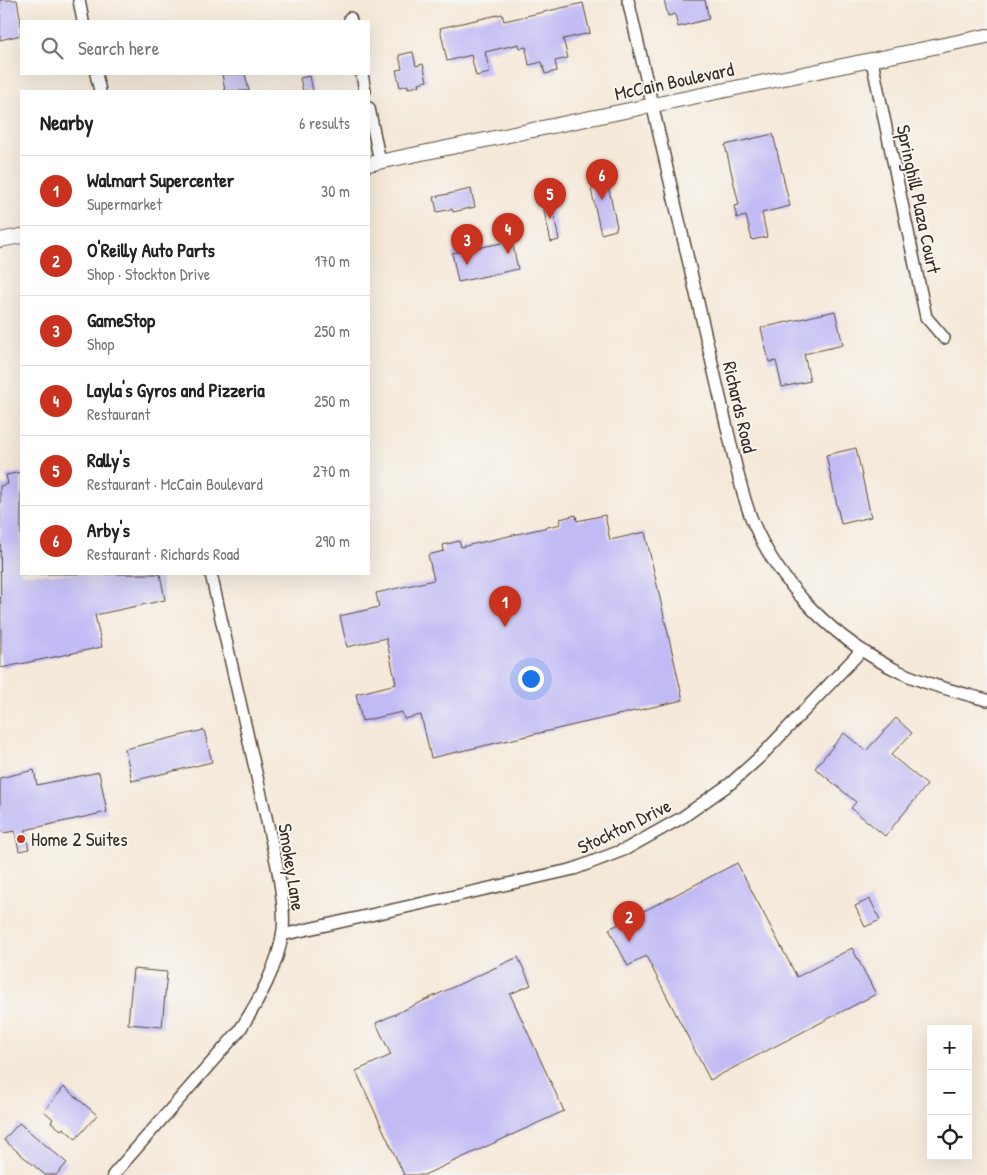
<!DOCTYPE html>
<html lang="en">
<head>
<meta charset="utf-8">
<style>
  :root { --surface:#fff; --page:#f6f6f6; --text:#222; --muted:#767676; --line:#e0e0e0; --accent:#c8321e }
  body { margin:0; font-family:"Patrick Hand",sans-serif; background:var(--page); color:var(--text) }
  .controls { position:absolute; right:15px; bottom:15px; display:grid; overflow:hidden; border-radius:0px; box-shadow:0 5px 20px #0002 }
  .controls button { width:45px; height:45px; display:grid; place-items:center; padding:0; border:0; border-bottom:1px solid var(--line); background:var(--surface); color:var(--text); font:25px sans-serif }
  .you { position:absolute; left:530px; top:678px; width:18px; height:18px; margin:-12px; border:4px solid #fff; border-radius:50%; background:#1a73e8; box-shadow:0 0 0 8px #1a73e833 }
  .badge { display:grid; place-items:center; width:32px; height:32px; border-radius:50%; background:var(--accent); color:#fff; font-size:16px; font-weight:700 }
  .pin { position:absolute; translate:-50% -41px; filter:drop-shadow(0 1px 2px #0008) }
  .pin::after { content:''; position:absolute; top:26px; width:18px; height:15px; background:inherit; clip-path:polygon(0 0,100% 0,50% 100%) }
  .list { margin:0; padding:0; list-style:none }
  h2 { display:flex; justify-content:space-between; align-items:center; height:65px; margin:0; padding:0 20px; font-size:21px }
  h2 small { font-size:16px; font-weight:400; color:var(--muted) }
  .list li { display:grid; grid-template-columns:32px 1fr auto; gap:15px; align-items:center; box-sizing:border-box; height:70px; padding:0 20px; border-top:1px solid var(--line) }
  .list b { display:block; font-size:19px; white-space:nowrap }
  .list p { margin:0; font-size:16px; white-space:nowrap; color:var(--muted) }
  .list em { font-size:16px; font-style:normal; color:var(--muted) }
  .icon { flex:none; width:28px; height:28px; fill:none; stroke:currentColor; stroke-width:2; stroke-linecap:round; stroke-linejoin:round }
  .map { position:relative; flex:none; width:987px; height:1175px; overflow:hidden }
  .search { position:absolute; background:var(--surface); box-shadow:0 5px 20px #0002; left:20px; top:20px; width:350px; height:55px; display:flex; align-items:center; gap:12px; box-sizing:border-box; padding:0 18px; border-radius:0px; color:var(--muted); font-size:19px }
  .panel { position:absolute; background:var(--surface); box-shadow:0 5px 20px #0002; left:20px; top:90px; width:350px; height:485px; border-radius:0px }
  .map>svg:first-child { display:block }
</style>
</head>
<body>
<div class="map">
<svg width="987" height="1175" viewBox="0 0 987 1175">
  <rect width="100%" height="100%" fill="#f6f6f2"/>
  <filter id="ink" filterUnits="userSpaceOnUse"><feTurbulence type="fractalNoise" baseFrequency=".02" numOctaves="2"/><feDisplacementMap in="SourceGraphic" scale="10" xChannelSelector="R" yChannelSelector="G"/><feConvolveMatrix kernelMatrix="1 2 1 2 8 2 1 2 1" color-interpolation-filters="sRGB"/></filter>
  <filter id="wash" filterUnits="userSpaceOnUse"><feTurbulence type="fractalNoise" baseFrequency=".0096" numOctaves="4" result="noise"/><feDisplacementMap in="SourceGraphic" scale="20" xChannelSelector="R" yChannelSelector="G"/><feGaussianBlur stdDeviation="1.12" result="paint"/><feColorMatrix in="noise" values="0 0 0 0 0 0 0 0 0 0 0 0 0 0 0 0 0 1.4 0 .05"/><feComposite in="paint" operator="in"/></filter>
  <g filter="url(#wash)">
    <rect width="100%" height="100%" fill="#f5e9d9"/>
    <g id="blocks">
      <path fill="#c1baf5" d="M0,0H17L21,22V35L0,40Z
        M664,0H705L709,19L678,27L675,14L668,16Z
        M583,3L590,33L563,39L568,58L555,61L557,71L545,74L542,62L529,65L526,47L520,48L519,44L485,52L490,73L476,76L471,55L447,61L440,28L502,14L504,21Z
        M413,52L416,66L423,64L427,81L419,83L420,86L408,88V85L400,87L396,70L402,69L399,55Z
        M222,74H245L249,91H225Z
        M310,76L313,91H303L300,78Z
        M773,134L790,206L762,213L767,237L752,240L746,216L737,218L734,206L739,205L725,145Z
        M608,185L617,227H616V230L601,234L591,189Z
        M471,189L475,207L453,212L452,209L437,212L434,197Z
        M552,204L559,240L551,242L543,206Z
        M512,241L518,269L458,282L452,253Z
        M835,311L843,345L804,354L810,381L782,387L776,361L769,362L761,328Z
        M856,448L871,517L841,524L826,455Z
        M21,472V574H160L165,600L95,615L102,647L1,668L0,486L8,484L6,475Z
        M576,515L577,521L605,515L610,540L645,532L683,700L431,758L421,715L404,719L402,712L362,721L356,694L396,684L386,638L347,647L340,616L379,607L376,593L434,580L428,555L444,551L443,545L459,541L461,547L561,524L560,519Z
        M896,718L912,733L891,755L927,785L885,836L851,808L856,802L815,768L844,733L866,751Z
        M204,730L212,762L132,781L125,749Z
        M34,770L37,785L99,772L107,812L25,830L29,849L19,851L15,831L3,833L0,828V778Z
        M737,863L797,977L852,948L876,994L710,1080L646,956L628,966L609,929Z
        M870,899L880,920L865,927L855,906Z
        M518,957L531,985L510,994L564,1111L424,1175H404L356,1071L391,1055L376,1023Z
        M133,969L167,972L162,1027L128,1024Z
        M64,1087L97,1115L76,1139L63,1128L61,1130L51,1122L53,1119L44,1111Z
        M19,1123L67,1163L56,1175H45L4,1140Z"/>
    </g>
  </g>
  <g filter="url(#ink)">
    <use href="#blocks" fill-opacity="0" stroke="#57473a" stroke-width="1"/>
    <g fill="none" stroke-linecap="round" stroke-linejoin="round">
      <g stroke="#57473a" stroke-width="14">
        <path id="minor" d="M79,0L83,21
          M628,0L734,458C739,479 744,500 752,520C780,587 836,641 900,672C928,685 958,692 987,700
          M350,18L351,21
          M872,61L926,317L944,338
          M96,74L100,91
          M362,74L365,91
          M369,108L380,162
          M282,935L574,869L626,849L683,817L731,783L761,756L862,650
          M113,1175L239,1031C258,1003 279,964 283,930C285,910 280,881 276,861L211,574"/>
      </g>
      <g stroke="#57473a" stroke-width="16">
        <path id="major" d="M369,164L987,36
          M0,240L21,236"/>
      </g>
      <use href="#minor" stroke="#fff" stroke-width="11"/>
      <use href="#major" stroke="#fff" stroke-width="14"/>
    </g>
  </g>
  <circle fill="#c8321e" stroke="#f6f6f2" stroke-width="2" cx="21" cy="839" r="5"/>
  <g text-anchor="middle" stroke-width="4" stroke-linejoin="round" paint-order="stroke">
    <g font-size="19" fill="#3b2a1e" stroke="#f6f6f2">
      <text transform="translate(674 81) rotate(-12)" y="7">McCain Boulevard</text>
      <text transform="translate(919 199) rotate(78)" y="7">Springhill Plaza Court</text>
      <text transform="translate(740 407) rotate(77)" y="7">Richards Road</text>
      <text transform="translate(624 826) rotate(-26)" y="7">Stockton Drive</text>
      <text transform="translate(292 867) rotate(81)" y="7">Smokey Lane</text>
    </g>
    <g font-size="19" fill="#3b2a1e" stroke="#f6f6f2" text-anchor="start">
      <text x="31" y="846">Home 2 Suites</text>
    </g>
  </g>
</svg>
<div class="controls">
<button>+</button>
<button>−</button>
<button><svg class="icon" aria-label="locate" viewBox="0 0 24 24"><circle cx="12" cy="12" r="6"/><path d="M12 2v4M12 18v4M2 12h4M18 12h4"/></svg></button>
</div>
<div class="you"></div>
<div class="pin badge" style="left:505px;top:627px">1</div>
<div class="pin badge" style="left:629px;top:942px">2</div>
<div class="pin badge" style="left:467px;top:265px">3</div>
<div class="pin badge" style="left:508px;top:254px">4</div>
<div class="pin badge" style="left:550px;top:219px">5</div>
<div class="pin badge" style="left:602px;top:200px">6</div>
<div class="search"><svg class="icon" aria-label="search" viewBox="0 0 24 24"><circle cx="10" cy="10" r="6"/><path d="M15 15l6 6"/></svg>Search here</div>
<section class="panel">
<h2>Nearby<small>6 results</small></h2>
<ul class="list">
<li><span class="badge">1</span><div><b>Walmart Supercenter</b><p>Supermarket</p></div><em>30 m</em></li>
<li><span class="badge">2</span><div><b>O'Reilly Auto Parts</b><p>Shop · Stockton Drive</p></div><em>170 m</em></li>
<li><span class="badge">3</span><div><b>GameStop</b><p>Shop</p></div><em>250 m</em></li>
<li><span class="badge">4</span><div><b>Layla's Gyros and Pizzeria</b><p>Restaurant</p></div><em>250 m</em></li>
<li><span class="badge">5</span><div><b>Rally's</b><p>Restaurant · McCain Boulevard</p></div><em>270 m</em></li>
<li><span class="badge">6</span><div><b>Arby's</b><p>Restaurant · Richards Road</p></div><em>290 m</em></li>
</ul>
</section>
</div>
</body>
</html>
